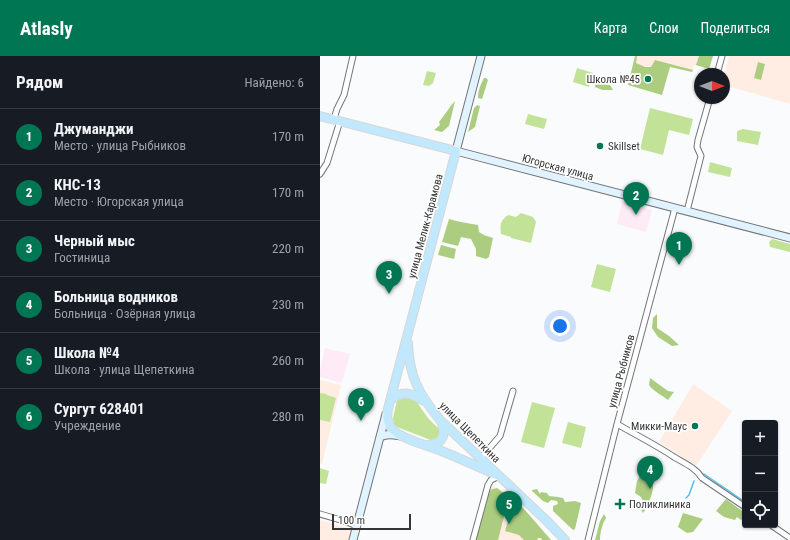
<!DOCTYPE html>
<html lang="ru">
<head>
<meta charset="utf-8">
<style>
  :root { --surface:#171b24; --page:#20242c; --text:#f1f3f6; --muted:#9ea1a6; --line:#363941; --accent:#007652 }
  body { margin:0; font-family:"Roboto Condensed",sans-serif; background:var(--page); color:var(--text) }
  .controls { position:absolute; right:12px; bottom:12px; display:grid; overflow:hidden; border-radius:4px; box-shadow:0 1px 3px #0004 }
  .controls button { width:36px; height:36px; display:grid; place-items:center; padding:0; border:0; border-bottom:1px solid var(--line); background:var(--surface); color:var(--text); font:20px sans-serif }
  .compass { position:absolute; left:374px; top:12px; width:36px; height:36px; border-radius:50%; background:var(--surface); box-shadow:0 1px 3px #0004; rotate:90deg }
  .scale { position:absolute; left:12px; bottom:10px; width:79px; box-sizing:border-box; padding-left:4px; border:2px solid #353536; border-top:0; font-size:11px; line-height:14px; white-space:nowrap; color:#353536; -webkit-text-stroke:3px #fff; paint-order:stroke }
  .you { position:absolute; left:240px; top:270px; width:14px; height:14px; margin:-10px; border:3px solid #fff; border-radius:50%; background:#1a73e8; box-shadow:0 0 0 6px #1a73e833 }
  .badge { display:grid; place-items:center; width:26px; height:26px; border-radius:50%; background:var(--accent); color:#fff; font-size:13px; font-weight:700 }
  .pin { position:absolute; translate:-50% -33px; filter:drop-shadow(0 1px 2px #0008) }
  .pin::after { content:''; position:absolute; top:21px; width:14px; height:12px; background:inherit; clip-path:polygon(0 0,100% 0,50% 100%) }
  .list { margin:0; padding:0; list-style:none }
  h2 { display:flex; justify-content:space-between; align-items:center; height:52px; margin:0; padding:0 16px; font-size:17px }
  h2 small { font-size:13px; font-weight:400; color:var(--muted) }
  .list li { display:grid; grid-template-columns:26px 1fr auto; gap:12px; align-items:center; box-sizing:border-box; height:56px; padding:0 16px; border-top:1px solid var(--line) }
  .list b { display:block; font-size:15px; white-space:nowrap }
  .list p { margin:0; font-size:13px; white-space:nowrap; color:var(--muted) }
  .list em { font-size:13px; font-style:normal; color:var(--muted) }
  .icon { flex:none; width:22px; height:22px; fill:none; stroke:currentColor; stroke-width:2; stroke-linecap:round; stroke-linejoin:round }
  .map { position:relative; flex:none; width:470px; height:484px; overflow:hidden }
  header { display:flex; align-items:center; gap:24px; box-sizing:border-box; height:56px; padding:0 20px; background:var(--accent); color:#fff }
  header strong { font-size:19px }
  nav { display:flex; gap:22px; margin-inline-start:auto; font-size:14px }
  main { display:flex }
  aside { flex:1; background:var(--surface) }
  .map>svg:first-child { display:block }
</style>
</head>
<body>
<header>
<strong>Atlasly</strong>
<nav><a>Карта</a><a>Слои</a><a>Поделиться</a></nav>
</header>
<main>
<aside>
<h2>Рядом<small>Найдено: 6</small></h2>
<ul class="list">
<li><span class="badge">1</span><div><b>Джуманджи</b><p>Место · улица Рыбников</p></div><em>170 m</em></li>
<li><span class="badge">2</span><div><b>КНС-13</b><p>Место · Югорская улица</p></div><em>170 m</em></li>
<li><span class="badge">3</span><div><b>Черный мыс</b><p>Гостиница</p></div><em>220 m</em></li>
<li><span class="badge">4</span><div><b>Больница водников</b><p>Больница · Озёрная улица</p></div><em>230 m</em></li>
<li><span class="badge">5</span><div><b>Школа №4</b><p>Школа · улица Щепеткина</p></div><em>260 m</em></li>
<li><span class="badge">6</span><div><b>Сургут 628401</b><p>Учреждение</p></div><em>280 m</em></li>
</ul>
</aside>
<div class="map">
<svg width="470" height="484" viewBox="0 0 470 484">
  <rect width="100%" height="100%" fill="#fafbfd"/>
  <path fill="#feebf5" d="M302,146L332,154L326,176L297,168Z
    M5,292L30,298L22,327L0,321V315Z"/>
  <path fill="#ffede3" d="M315,0H393L389,13L374,9L372,16L350,10L342,39L308,29Z
    M409,0H470V48L404,29V20Z
    M0,324L21,329L2,408L0,407Z
    M373,328L412,355L376,410L339,386Z
    M172,429L194,444L204,453L231,484H155L169,434Z
    M0,464L34,474L32,484H0Z"/>
  <path fill="#c2e297" d="M257,12L273,17L269,31L253,26Z
    M107,15L116,17L113,27L109,30L103,29Z
    M330,52L373,63L369,79L349,74L343,99L320,93Z
    M208,58L227,63L224,73L205,68Z
    M423,73L441,76L438,89L417,85V75Z
    M390,106L412,112L410,121L388,116Z
    M201,157L213,161L216,166L211,187L191,182V181L181,178C180,170 180,164 188,159L196,161Z
    M452,183L470,188V196L450,191L449,186Z
    M277,208L296,213L290,236L271,231Z
    M0,337H1L6,338L7,339L16,342L10,366L0,364Z
    M82,340L94,342L108,362L119,373L120,378L119,382L113,385L77,371L74,368L73,362L77,344Z
    M212,346L235,352L224,392L201,386Z
    M248,366L266,371L261,392L242,387Z
    M0,412L9,415L6,428L0,427Z"/>
  <path fill="#accd7f" d="M315,0H317L316,7L325,11H331L335,4L373,14L372,16L350,11L342,39L308,29Z
    M379,0H393L389,13L376,9Z
    M438,6L445,8L441,24L434,22Z
    M164,22H166L168,24L162,43L158,42C158,34 161,28 164,22Z
    M275,26L290,29L293,34H282L275,31Z
    M135,45L129,70L122,76L114,74L120,69L119,66C125,59 129,51 135,45Z
    M157,49L160,50L155,71L148,76L154,52Z
    M129,163C139,166 148,167 158,169L159,176L164,179L173,182L169,201L166,203L156,200V193L151,183L141,181L138,190L122,186Z
    M121,189L136,193L134,203L118,199Z
    M337,258V272L349,280L359,289L352,290L338,281L332,272L333,262Z
    M330,322L348,335L354,336L348,344C342,339 334,336 329,329Z
    M340,411V417L332,422C336,431 329,449 323,457L320,452L324,447L321,441L315,437L317,425L323,414L329,416L333,412Z
    M177,432L189,441L178,484H156L169,434Z
    M217,433L220,438L221,436L227,437L229,440L238,441L243,442L245,446L255,445L261,447L255,473L253,474L233,455V450L238,448L237,445L231,444L228,447L223,445L212,435V434Z
    M406,443L425,457V461L421,464L417,461L415,464L404,461L396,455Z
    M194,444L204,453L231,484H222L221,482H218L217,484H204L199,479L185,475Z
    M363,457L383,463L373,476L367,477L358,471Z
    M284,458L286,462C282,468 280,477 280,484H275L280,465Z"/>
  <g fill="none" stroke-linecap="round" stroke-linejoin="round">
    <path stroke="#53bfe1" stroke-width="1.5" d="M384,418L425,446
      M366,442L369,439L374,425"/>
    <g stroke="#747577" stroke-width="7">
      <path id="street" d="M397,18L402,0
        M14,63L17,53L24,39L33,0
        M0,118L7,107L20,65
        M367,155L381,100L377,91L378,84L390,42
        M297,368C316,379 336,389 354,401C364,407 376,412 382,422L425,451
        M160,403L180,380L193,335
        M0,458L24,465L37,470
        M451,469L470,482
        M153,484L168,429L171,424L179,420
        M268,484L297,368L355,152"/>
    </g>
    <g stroke="#747577" stroke-width="9">
      <path id="secondary" d="M161,0L136,95L470,182
        M60,381C67,377 74,379 81,380
        M33,484L66,358"/>
    </g>
    <g stroke="#d7d7d7" stroke-width="10">
      <path id="primary" d="M0,60L136,95L70,345C67,355 65,366 73,374C82,383 106,389 119,394C139,402 159,411 179,420
        M88,287C89,321 99,338 120,364L228,466L245,484
        M70,345C82,333 91,337 104,345
        M108,389C123,388 127,379 121,365"/>
    </g>
    <use href="#street" stroke="#fff" stroke-width="5"/>
    <use href="#secondary" stroke="#e0f3fe" stroke-width="7"/>
    <use href="#primary" stroke="#c2e8fd" stroke-width="8"/>
  </g>
  <g fill="#007652" stroke="#fff" stroke-width="1.5">
    <circle cx="328" cy="23" r="4"/>
    <circle cx="280" cy="90" r="4"/>
    <circle cx="375" cy="370" r="4"/>
    <path d="M298 442h4v4h4v4h-4v4h-4v-4h-4v-4h4z"/>
  </g>
  <g text-anchor="middle" stroke-width="3.5" stroke-linejoin="round" paint-order="stroke">
    <g font-size="11" fill="#353536" stroke="#fff" text-anchor="end">
      <text x="320" y="27">Школа №45</text>
      <text x="288" y="94" text-anchor="start">Skillset</text>
      <text x="367" y="374">Микки-Маус</text>
      <text x="309" y="452" text-anchor="start">Поликлиника</text>
    </g>
    <g font-size="11" fill="#353536" stroke="#fff">
      <text transform="translate(238 111) rotate(15)" y="4">Югорская улица</text>
      <text transform="translate(105 170) rotate(-75)" y="4">улица Мелик-Карамова</text>
      <text transform="translate(301 315) rotate(-75)" y="4">улица Рыбников</text>
      <text transform="translate(150 376) rotate(45)" y="4">улица Щепеткина</text>
    </g>
  </g>
</svg>
<div class="controls">
<button>+</button>
<button>−</button>
<button><svg class="icon" aria-label="locate" viewBox="0 0 24 24"><circle cx="12" cy="12" r="6"/><path d="M12 2v4M12 18v4M2 12h4M18 12h4"/></svg></button>
</div>
<svg class="compass" viewBox="-18 -18 36 36"><path d="M0-13l5 13h-10z" fill="#e53935"/><path d="M0 13l5-13h-10z" fill="#9ea1a6"/></svg>
<div class="scale">100 m</div>
<div class="you"></div>
<div class="pin badge" style="left:359px;top:209px">1</div>
<div class="pin badge" style="left:316px;top:159px">2</div>
<div class="pin badge" style="left:69px;top:238px">3</div>
<div class="pin badge" style="left:330px;top:433px">4</div>
<div class="pin badge" style="left:189px;top:468px">5</div>
<div class="pin badge" style="left:41px;top:365px">6</div>
</div>
</main>
</body>
</html>
